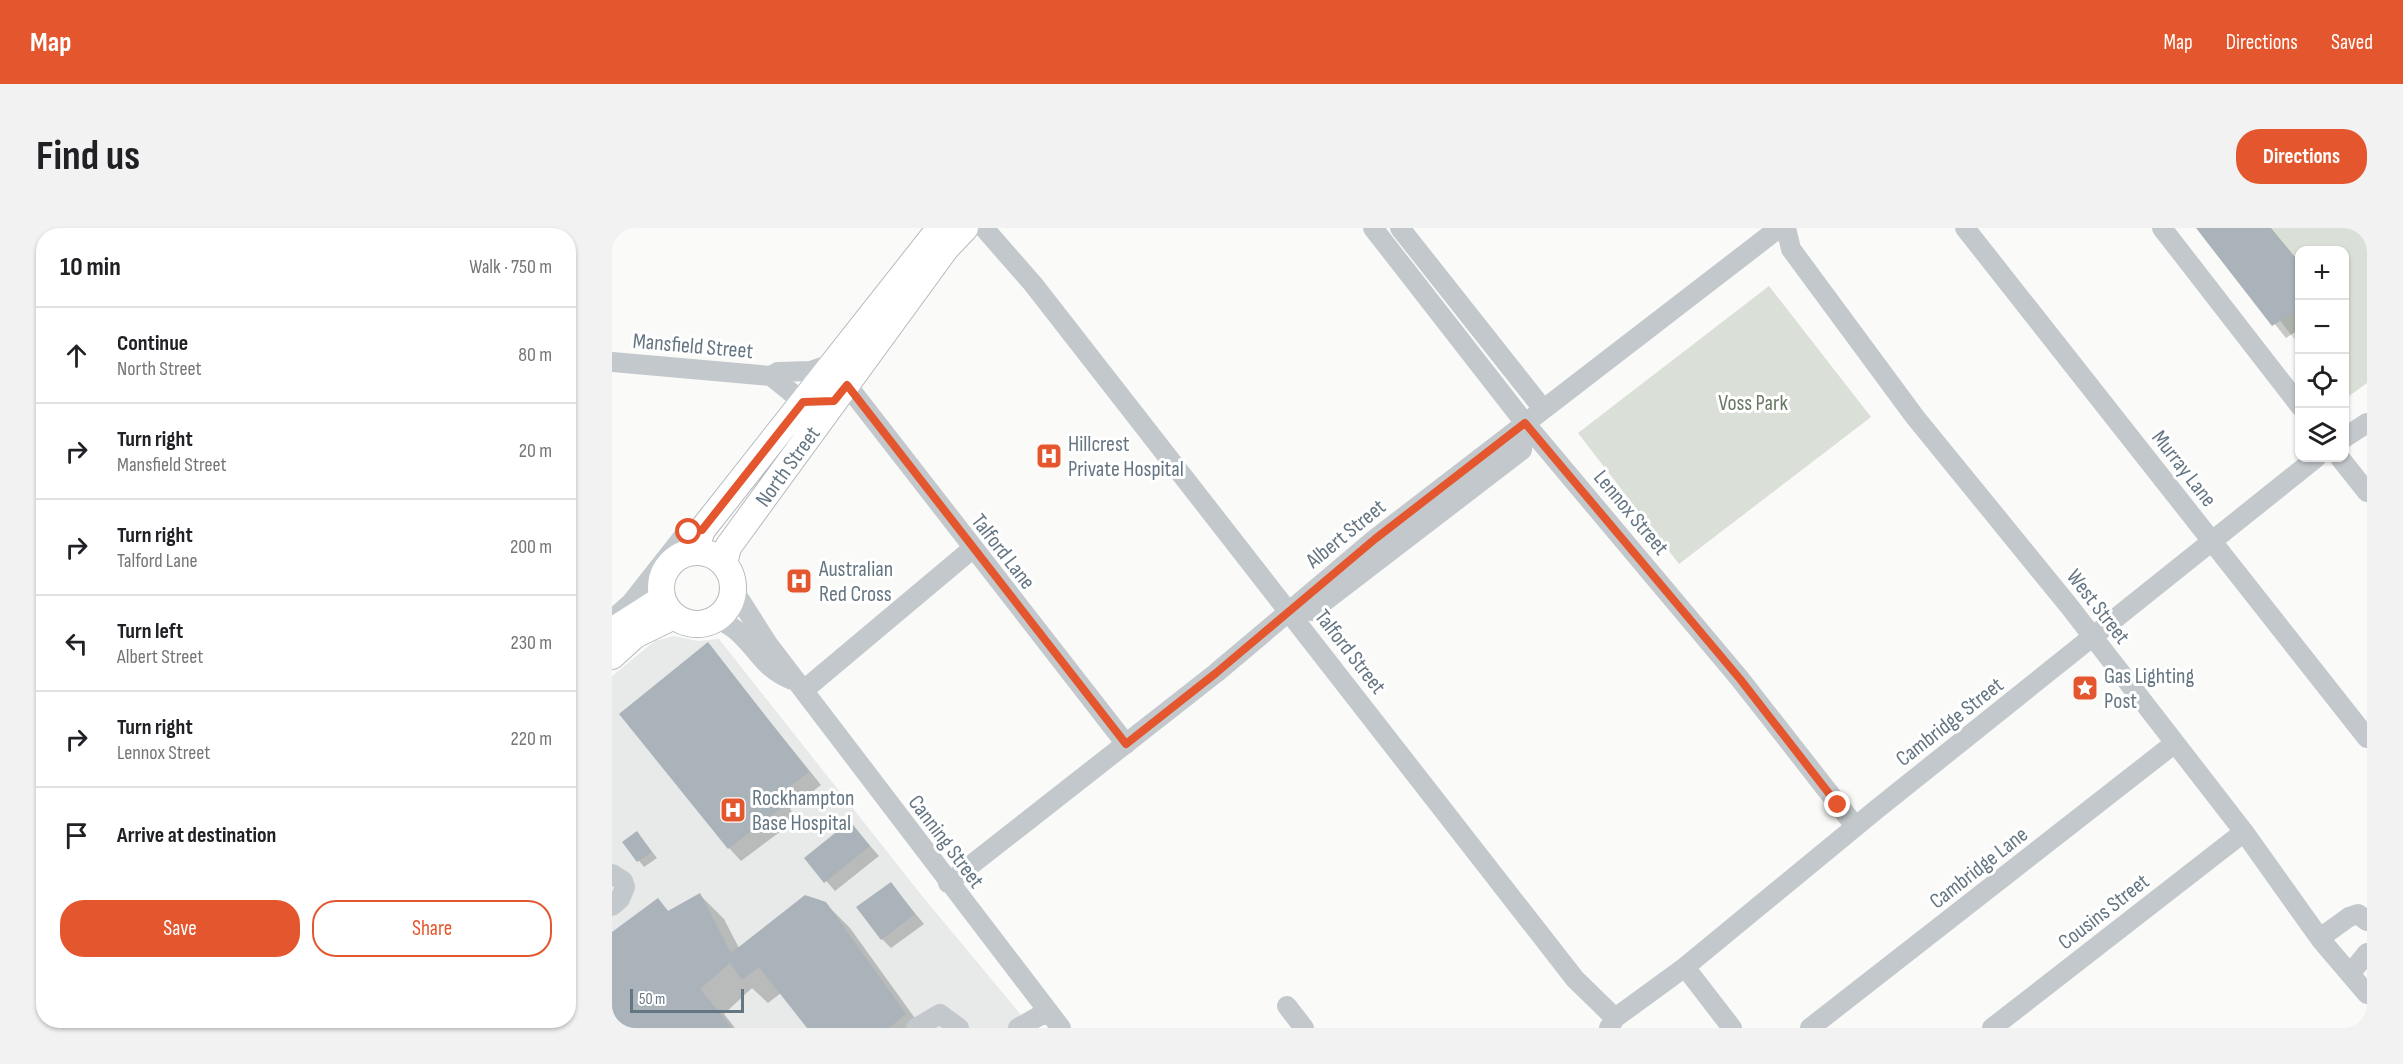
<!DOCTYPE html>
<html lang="en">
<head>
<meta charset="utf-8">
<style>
  :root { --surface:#fff; --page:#f2f2f2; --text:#202124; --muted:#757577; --line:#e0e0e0; --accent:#e4572e }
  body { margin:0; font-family:"Sofia Sans Condensed",sans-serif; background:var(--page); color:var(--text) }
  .controls { position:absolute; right:18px; top:18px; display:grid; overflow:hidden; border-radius:12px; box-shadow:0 2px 4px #0004 }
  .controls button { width:54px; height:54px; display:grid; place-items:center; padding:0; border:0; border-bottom:2px solid var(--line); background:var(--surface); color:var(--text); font:30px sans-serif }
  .scale { position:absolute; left:18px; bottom:15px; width:114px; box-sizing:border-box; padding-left:6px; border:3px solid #657683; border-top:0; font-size:16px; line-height:21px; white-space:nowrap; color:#657683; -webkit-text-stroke:4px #fff; paint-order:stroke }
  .stop { position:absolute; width:18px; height:18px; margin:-14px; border:4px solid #e4572e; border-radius:50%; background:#fff }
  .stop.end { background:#e4572e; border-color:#fff; box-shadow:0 2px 6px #0008 }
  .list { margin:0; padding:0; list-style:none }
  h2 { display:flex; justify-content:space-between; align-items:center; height:78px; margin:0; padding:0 24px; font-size:26px }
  h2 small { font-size:20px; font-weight:400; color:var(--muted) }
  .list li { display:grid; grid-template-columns:39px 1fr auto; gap:18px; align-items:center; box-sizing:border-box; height:96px; padding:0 24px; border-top:2px solid var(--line) }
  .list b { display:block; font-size:22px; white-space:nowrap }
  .list p { margin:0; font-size:20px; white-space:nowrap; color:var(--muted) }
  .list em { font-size:20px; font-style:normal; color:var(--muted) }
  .actions { display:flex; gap:12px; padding:18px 24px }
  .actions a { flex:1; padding:14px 0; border:2px solid var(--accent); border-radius:24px; text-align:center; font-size:21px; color:var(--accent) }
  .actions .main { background:var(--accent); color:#fff }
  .icon { flex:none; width:33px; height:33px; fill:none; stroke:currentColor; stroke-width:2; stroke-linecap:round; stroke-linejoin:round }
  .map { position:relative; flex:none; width:1755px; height:800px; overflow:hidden; border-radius:24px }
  header { display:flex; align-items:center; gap:36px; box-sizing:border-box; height:84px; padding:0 30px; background:var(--accent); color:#fff }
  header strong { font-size:28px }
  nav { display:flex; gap:33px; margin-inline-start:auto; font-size:21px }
  .intro { display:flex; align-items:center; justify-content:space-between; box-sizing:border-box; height:144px; padding:0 36px }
  h1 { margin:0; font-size:42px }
  .button { padding:15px 27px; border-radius:24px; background:var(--accent); color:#fff; font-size:21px; font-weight:700 }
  main { display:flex; gap:36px; padding:0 36px }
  aside { flex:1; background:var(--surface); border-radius:24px; box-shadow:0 2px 4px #0004 }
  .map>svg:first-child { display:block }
</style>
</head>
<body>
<header>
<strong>Map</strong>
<nav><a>Map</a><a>Directions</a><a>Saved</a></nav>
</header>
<div class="intro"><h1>Find us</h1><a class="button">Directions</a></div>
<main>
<aside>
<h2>10 min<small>Walk · 750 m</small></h2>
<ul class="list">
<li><svg class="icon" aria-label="ahead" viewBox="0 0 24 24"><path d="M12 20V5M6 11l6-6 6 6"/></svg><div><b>Continue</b><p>North Street</p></div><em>80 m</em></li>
<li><svg class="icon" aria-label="right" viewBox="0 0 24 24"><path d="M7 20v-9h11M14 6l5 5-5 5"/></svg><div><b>Turn right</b><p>Mansfield Street</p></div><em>20 m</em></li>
<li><svg class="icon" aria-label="right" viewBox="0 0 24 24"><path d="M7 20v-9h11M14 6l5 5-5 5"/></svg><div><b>Turn right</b><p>Talford Lane</p></div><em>200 m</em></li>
<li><svg class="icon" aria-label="left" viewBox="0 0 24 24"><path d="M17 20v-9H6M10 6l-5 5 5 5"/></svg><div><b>Turn left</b><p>Albert Street</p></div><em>230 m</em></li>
<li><svg class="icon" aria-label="right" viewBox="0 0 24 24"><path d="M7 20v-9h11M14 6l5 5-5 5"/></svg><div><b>Turn right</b><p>Lennox Street</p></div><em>220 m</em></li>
<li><svg class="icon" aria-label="arrive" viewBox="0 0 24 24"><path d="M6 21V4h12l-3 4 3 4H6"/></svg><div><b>Arrive at destination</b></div></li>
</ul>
<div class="actions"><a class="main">Save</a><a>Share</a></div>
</aside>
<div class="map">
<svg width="1755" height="800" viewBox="0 0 1755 800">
  <rect width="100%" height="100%" fill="#fafaf8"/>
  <path fill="#e8e9e9" d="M62,408L86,413L107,411L311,669L420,800H0V448L43,413Z"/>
  <path fill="#dadfd7" d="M1596,0H1755V155L1733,171L1732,22H1688L1687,117Z
    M1157,58L1259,189L1067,336L966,205Z"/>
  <path fill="#0003" d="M1586,0H1659L1688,35V101L1674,110Z
    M96,416L209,557L178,581L185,591L129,633L117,620Z
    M238,595L267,628L223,663L194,630Z
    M30,611L45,630L32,639L12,614Z
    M279,656L312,696L279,720L270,711Z
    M88,667L112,691L127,720L213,675L238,700L310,800H197L169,765L156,775L140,760L112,786L123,800H0V707L46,672L57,684Z"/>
  <path fill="#aab3b9" d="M1584,0H1658L1688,36V81L1660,98Z
    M96,414L197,544L166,567L173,577L116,621L7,486Z
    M238,593L258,618L212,655L192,630Z
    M25,603L40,624L25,634L10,614Z
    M279,654L303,686L269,712L244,679Z
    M88,665L119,725L193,667L214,674L294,786L277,800H195L147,739L130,752L118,735L88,761L120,800H0V704L46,670L56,683Z"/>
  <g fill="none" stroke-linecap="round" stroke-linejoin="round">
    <g stroke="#b5babe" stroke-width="28">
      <path id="major" d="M82,324L90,302L328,0
        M49 360a36 36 0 1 1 72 0a36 36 0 1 1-72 0Z
        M112,336L116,319L334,20L353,0
        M0,403L50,371
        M0,428L23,407L62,388"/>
    </g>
    <path stroke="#c3c8cc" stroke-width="20" d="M372,0L421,56L963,751L1003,790
      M761,0L913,195L1128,451L1243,598
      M788,0L931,181
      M1174,0L1179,21L1303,189L1457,378L1632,604L1709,712L1755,766
      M1353,0L1755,510
      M1550,0L1688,178
      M0,134L159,148L166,144L199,143L222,135
      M159,148L191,174L205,173
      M235,157L514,516
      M1732,210L1755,195
      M1728,230L1755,264
      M121,361L156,416L449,800
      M677,381L700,383L910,222L913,195
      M105,390C113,395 123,400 129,407C149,426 153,441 180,452
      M0,392L19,375L71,309L81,303L90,302
      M192,462L360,321
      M0,646L11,653L13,659L8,671L0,678
      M336,655L604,445L763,311L1167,0
      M1708,710L1737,689L1746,686L1755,693
      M1073,739L1120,800
      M1738,746L1755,725
      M675,778L692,800
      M304,800L328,786L347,800
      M406,800L436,783
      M997,800L1003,790L1073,739L1265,581L1704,230
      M1198,800L1563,515
      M1380,800L1632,604"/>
    <use href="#major" stroke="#fff" stroke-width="26"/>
  </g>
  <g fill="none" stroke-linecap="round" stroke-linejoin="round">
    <path stroke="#e4572e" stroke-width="8" d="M77,304L90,302L191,174L222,173L235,157L514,516L604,445L763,311L913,195L1128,451L1226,577"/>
  </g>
  <defs>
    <g id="hospital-square" transform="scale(1.35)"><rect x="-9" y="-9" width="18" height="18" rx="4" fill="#e4572e" stroke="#fff"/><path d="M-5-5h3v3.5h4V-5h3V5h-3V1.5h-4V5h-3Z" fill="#fff"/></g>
    <g id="sight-square" transform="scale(1.35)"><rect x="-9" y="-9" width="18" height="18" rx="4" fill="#e4572e" stroke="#fff"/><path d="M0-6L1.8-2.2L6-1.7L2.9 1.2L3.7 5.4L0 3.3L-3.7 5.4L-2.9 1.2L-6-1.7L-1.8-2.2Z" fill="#fff"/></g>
  </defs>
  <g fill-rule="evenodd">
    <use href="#hospital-square" x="437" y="228"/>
    <use href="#hospital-square" x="187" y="353"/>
    <use href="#sight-square" x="1473" y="460"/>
    <use href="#hospital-square" x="121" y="582"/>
  </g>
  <g text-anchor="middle" stroke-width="6" stroke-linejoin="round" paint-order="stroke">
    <g font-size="22" fill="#657683" stroke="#fff">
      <text transform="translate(81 117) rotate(5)" y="8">Mansfield Street</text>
      <text transform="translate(175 238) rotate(-54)" y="8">North Street</text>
      <text transform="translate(1573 240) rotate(52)" y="8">Murray Lane</text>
      <text transform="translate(1020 284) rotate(50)" y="8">Lennox Street</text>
      <text transform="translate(733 305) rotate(-39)" y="8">Albert Street</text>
      <text transform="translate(392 323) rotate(52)" y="8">Talford Lane</text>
      <text transform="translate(1487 378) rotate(52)" y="8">West Street</text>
      <text transform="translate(739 423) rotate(52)" y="8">Talford Street</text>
      <text transform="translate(1337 493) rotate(-38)" y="8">Cambridge Street</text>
      <text transform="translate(335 613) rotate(53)" y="8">Canning Street</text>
      <text transform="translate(1366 639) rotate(-38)" y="8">Cambridge Lane</text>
      <text transform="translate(1491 683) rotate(-38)" y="8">Cousins Street</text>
    </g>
    <g font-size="22" fill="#687a64" stroke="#fff">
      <text x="1141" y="182">Voss Park</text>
    </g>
    <g font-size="22" fill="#657683" stroke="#fff" text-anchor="start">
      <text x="456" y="223">Hillcrest<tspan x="456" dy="25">Private Hospital</tspan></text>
      <text x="207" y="348">Australian<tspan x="207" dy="25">Red Cross</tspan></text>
      <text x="1492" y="455">Gas Lighting<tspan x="1492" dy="25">Post</tspan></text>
      <text x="140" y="577">Rockhampton<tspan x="140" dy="25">Base Hospital</tspan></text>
    </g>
  </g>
</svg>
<div class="controls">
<button>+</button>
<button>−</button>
<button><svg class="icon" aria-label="locate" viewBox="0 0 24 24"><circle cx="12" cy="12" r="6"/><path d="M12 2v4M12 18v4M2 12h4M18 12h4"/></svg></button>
<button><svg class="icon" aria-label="layers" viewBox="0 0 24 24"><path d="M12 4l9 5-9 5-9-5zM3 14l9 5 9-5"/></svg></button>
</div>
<div class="scale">50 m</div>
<div class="stop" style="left:77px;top:304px"></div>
<div class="stop end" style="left:1226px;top:577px"></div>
</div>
</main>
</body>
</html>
